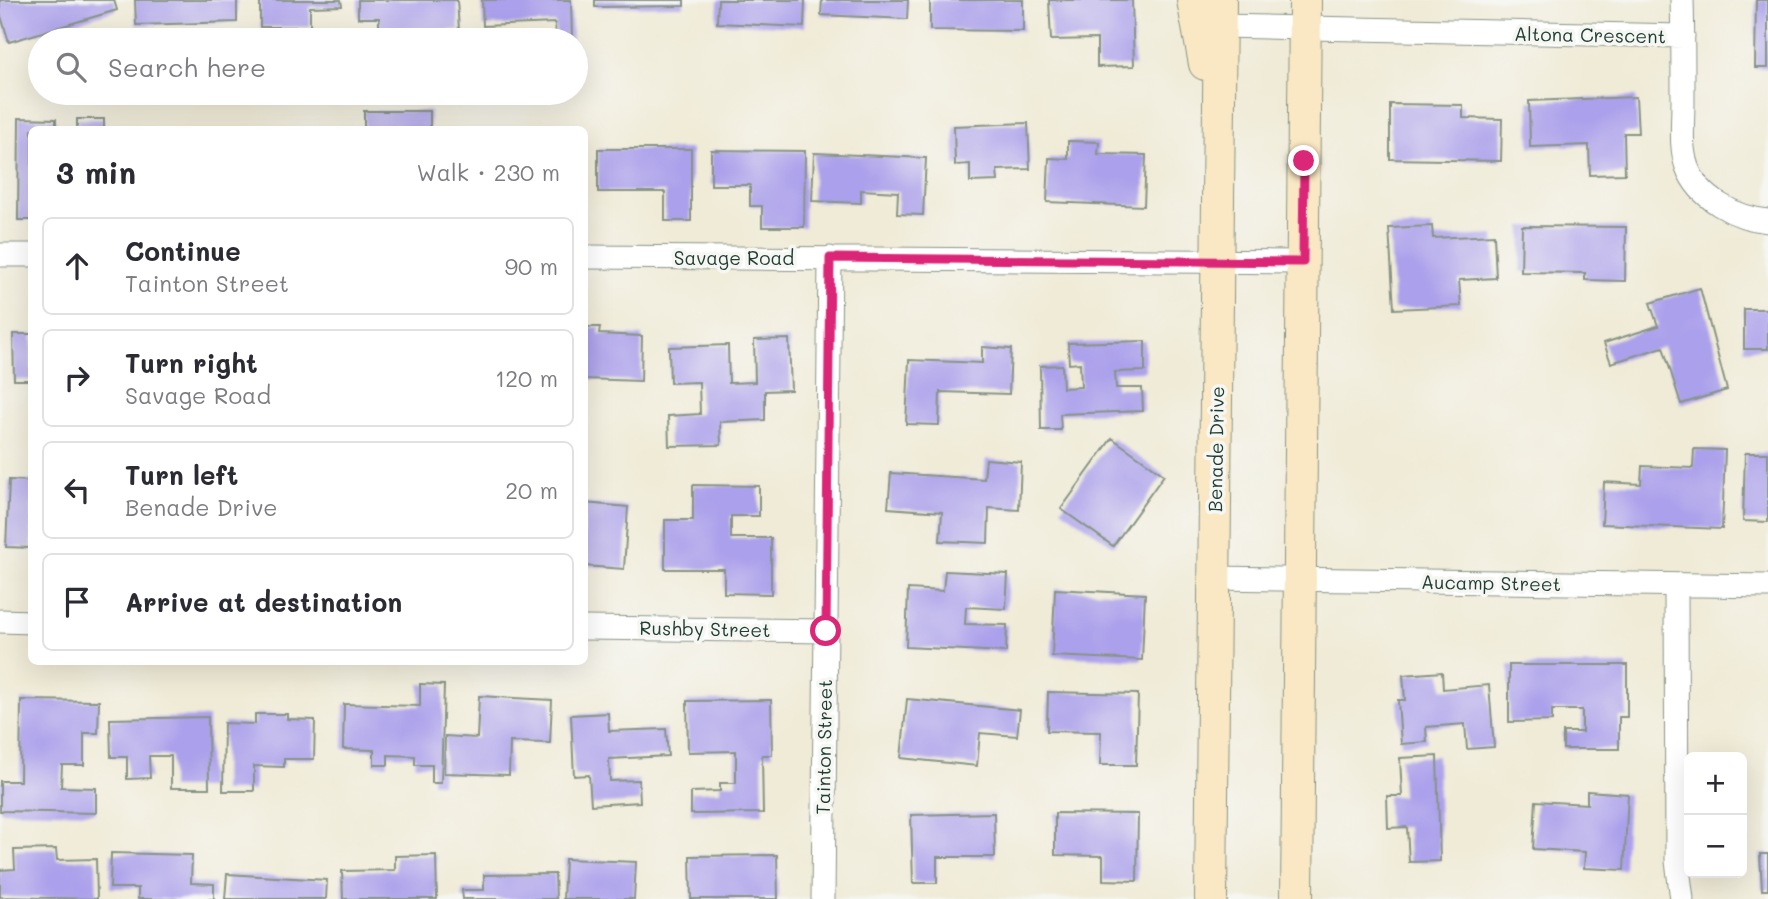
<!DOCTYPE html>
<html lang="en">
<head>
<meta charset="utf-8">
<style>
  :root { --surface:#fff; --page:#f2f2f3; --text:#2b2b33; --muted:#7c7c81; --line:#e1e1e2 }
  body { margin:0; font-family:Mali,sans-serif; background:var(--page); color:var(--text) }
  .controls { position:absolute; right:21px; bottom:21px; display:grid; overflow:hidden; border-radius:10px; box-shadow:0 7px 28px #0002 }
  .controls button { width:63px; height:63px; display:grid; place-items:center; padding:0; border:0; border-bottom:2px solid var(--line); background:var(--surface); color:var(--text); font:35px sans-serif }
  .stop { position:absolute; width:21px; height:21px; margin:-16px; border:5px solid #db2777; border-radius:50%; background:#fff }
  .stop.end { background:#db2777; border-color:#fff; box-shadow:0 2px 7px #0008 }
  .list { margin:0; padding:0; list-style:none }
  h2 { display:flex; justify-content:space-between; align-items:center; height:91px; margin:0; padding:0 28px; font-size:30px }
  h2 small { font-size:23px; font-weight:400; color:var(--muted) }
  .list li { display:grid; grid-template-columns:46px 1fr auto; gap:21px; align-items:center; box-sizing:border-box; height:98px; margin:0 14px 14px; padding:0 14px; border:2px solid var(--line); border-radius:10px }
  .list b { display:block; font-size:26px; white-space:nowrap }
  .list p { margin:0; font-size:23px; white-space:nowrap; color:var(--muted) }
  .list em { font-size:23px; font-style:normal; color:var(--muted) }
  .icon { flex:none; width:38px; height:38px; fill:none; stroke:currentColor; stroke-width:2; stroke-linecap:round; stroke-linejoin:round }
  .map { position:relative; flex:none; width:1768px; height:899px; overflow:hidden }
  .search { position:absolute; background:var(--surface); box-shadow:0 7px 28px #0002; left:28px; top:28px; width:560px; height:77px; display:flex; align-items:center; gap:18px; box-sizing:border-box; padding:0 24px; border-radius:38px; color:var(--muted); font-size:26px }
  .panel { position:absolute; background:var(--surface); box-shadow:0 7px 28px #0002; left:28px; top:126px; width:560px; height:539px; border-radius:10px }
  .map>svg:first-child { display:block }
</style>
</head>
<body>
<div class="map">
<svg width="1768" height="899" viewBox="0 0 1768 899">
  <rect width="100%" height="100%" fill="#f6f6f2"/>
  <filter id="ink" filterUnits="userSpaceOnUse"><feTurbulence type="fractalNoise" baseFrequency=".0143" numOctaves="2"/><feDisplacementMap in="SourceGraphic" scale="14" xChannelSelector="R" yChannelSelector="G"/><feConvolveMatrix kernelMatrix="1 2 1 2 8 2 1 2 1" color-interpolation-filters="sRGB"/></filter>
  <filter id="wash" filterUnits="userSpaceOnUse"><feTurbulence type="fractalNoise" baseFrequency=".00686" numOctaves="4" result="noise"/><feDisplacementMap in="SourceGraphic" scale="28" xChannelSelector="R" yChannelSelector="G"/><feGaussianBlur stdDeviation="1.57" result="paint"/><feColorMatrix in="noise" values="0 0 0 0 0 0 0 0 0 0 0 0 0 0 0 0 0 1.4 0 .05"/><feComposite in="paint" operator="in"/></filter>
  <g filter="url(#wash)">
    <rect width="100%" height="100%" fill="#f0ebd7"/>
    <g id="blocks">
      <path fill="#aba0eb" d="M0,0H114L117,10L9,42L0,13Z
        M135,0H237V22L136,25Z
        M260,0H341L342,6L310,7V27H260Z
        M358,0H457L459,30L379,34V18H358Z
        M482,0H571L572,40H556L555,23L483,26Z
        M595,0H684V6L595,7Z
        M718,0H805L804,27L717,23Z
        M822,0H908L907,19L821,15Z
        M930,0H1023V31L930,30Z
        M1049,0H1132L1134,66L1097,67V39L1051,40Z
        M1756,0H1768V68H1755Z
        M1636,97L1638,133H1624L1625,174L1590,175L1589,145L1530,147L1529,101Z
        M1390,104L1463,105V118L1502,119L1501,161L1390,159Z
        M364,111H430V130H364Z
        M19,118L56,119V130H32V220H18Z
        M77,119H104V130H77Z
        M1028,123L1030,169L997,170L998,181L970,182V164L955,165L954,126Z
        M1068,141L1099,142L1098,154L1146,155L1144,206L1047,202L1049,158L1068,159Z
        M598,149H691V221H665V192H598Z
        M711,150L805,151L804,227H762V206H750V185H711Z
        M814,153L926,158L923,215L897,214L898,192L861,190V203L812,201Z
        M1432,226L1433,238L1494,235L1496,278L1459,280L1461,306L1394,309L1389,228Z
        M1522,226L1626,227L1625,281L1585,280V273L1521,272Z
        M1700,288L1727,390L1681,404L1663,347L1611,363L1604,343L1658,326L1650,303Z
        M1744,309H1768V349H1744Z
        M584,327H600L599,334L642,336L641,381L584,379Z
        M13,334H32V380H14Z
        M789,339L791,390L765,391V420L720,422L721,445L669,446L668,416L700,414L699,382L670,383L669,347L728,345L729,383L755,382L754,340Z
        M1145,341V371L1115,372L1116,388H1142L1143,411L1060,414L1061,430H1041L1040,366L1062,365L1063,388L1081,387L1080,363L1069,364L1068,343Z
        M982,347L1011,349L1009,394L940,392L939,425L906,424L909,360L982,363Z
        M1112,438L1164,475L1113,546L1061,509Z
        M1694,449L1725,450L1722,529L1602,524L1604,482L1641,484L1642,466L1693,468Z
        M1745,453H1768V522L1743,521Z
        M986,459L1021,462L1019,510L989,508L988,543L940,541L942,512L888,508L891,473L984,479Z
        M9,480L32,481V548L6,547Z
        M693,485L759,486V516H731V538H771V594L724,593V569H665V520H693Z
        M584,503L628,507L624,569L584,566Z
        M945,571L1008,574L1006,609L966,607L965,624L1007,625L1006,652L906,647L908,589L943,591Z
        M1055,589L1145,594L1142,660L1052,656Z
        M1509,665H1627V717H1619V749H1563V732H1582V710H1552V721L1509,722Z
        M1442,672L1443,689L1489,685L1494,747L1467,749L1465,724L1426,727L1427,742L1401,744L1398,700H1405L1403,675Z
        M420,684L444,685L441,783H432V765H415V756L388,755V765H374V750L343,749L344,704L420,706Z
        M1048,692L1138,694L1136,765H1100L1101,732L1047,731Z
        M479,696L552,700L550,743L510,742L509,775L444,773L445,736L477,738Z
        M907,699L1020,710L1017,736L980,733L977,766L901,758Z
        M21,700L99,701L98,733H84V765H62L61,787L96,788V813L0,811V781H20Z
        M771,700L772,755H762L763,813L691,814V792L720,791V783H736V751L688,752L687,701Z
        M608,713L609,731L666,729L668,756L609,759L610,781L639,780L640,802L591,805L589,775L574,776L571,715Z
        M255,714H287V719L315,720L314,759H284V767L254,766V791H223L224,723L255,724Z
        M208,717L209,788H171V756H149L150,778L127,779V757H111L110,719Z
        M1437,756L1440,861L1409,862L1407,827L1388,828L1387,796H1402L1400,758Z
        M1587,791L1628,794L1624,870L1584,868L1585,852L1533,849L1536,801L1587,804Z
        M994,813L995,857H937V883H913L911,815Z
        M1055,813L1138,814L1137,881L1103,880V856L1055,855Z
        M56,849L57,860L96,859L97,899L0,897V870L15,869L14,850Z
        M111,853L192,855L191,883L214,884V899H138V888H110Z
        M1760,854H1768V890H1762Z
        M436,855L437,899H343L342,871L395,870V856Z
        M777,855L778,899H691L690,856Z
        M565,859L636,862L634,899H563Z
        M227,874L327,880L326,899H225Z
        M555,874L556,899H463L462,890H484V875Z"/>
    </g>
  </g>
  <g filter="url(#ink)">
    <use href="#blocks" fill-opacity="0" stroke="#889486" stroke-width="2"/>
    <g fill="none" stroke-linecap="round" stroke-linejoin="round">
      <g stroke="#889486" stroke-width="25">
        <path id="street" d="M1682,0C1683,34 1683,68 1683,102C1683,123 1680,147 1687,167C1699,199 1736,218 1768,221
          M1220,26L1683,36
          M0,255H32
          M584,257L1303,262
          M1214,578L1768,586
          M1676,585L1677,861L1682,899
          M0,621L32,622
          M584,628L826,631
          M823,899L830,258"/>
      </g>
      <g stroke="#889486" stroke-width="34">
        <path id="secondary" d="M1193,0L1205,64
          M1211,899L1220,0
          M1297,899L1305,0"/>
      </g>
      <use href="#street" stroke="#fff" stroke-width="23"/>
      <use href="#secondary" stroke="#fae7c3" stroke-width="32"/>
    </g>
  </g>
  <g fill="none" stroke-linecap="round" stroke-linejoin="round" filter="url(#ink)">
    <path stroke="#db2777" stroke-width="9" d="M826,631L830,258L1303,262L1304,161"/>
  </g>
  <g text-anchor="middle" stroke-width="7" stroke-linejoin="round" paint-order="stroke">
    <g font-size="19" fill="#1f3d34" stroke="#f6f6f2">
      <text transform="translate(1590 35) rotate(1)" y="7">Altona Crescent</text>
      <text x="734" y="265">Savage Road</text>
      <text transform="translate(1216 449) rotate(-89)" y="7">Benade Drive</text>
      <text transform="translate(1491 583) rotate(1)" y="7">Aucamp Street</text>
      <text transform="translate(705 629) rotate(1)" y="7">Rushby Street</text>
      <text transform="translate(824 747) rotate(-89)" y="7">Tainton Street</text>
    </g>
  </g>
</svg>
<div class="controls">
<button>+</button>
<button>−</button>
</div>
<div class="stop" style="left:826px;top:631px"></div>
<div class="stop end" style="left:1304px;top:161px"></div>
<div class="search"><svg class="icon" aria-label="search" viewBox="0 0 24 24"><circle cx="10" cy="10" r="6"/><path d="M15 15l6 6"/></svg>Search here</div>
<section class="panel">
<h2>3 min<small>Walk · 230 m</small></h2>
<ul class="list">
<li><svg class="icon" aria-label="ahead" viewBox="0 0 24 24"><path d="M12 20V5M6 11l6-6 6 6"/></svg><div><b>Continue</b><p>Tainton Street</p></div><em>90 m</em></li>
<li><svg class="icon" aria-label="right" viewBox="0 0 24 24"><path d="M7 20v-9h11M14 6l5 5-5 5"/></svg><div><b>Turn right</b><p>Savage Road</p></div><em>120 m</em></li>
<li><svg class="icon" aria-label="left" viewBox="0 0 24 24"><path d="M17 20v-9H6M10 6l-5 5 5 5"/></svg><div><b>Turn left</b><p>Benade Drive</p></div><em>20 m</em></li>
<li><svg class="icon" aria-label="arrive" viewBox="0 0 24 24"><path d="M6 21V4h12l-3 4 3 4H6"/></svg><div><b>Arrive at destination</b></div></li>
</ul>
</section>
</div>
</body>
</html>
